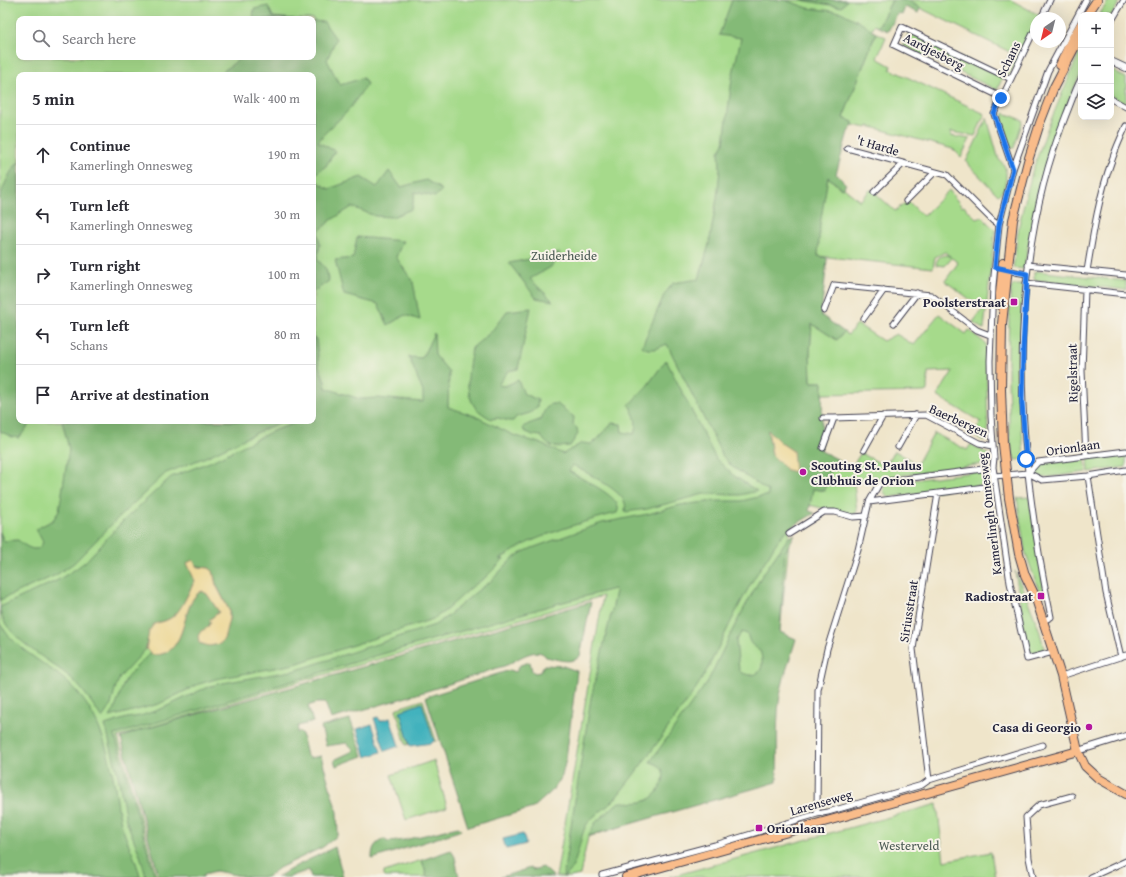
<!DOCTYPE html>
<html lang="en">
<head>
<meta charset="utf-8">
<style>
  :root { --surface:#fff; --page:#f2f2f3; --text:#2b2b33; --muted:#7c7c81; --line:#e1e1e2 }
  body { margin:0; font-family:"Gentium Book Plus",serif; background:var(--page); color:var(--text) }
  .controls { position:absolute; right:12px; top:12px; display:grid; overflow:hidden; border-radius:8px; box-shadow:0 4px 16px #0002 }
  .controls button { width:36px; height:36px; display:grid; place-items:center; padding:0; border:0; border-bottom:1px solid var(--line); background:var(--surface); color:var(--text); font:20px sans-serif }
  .compass { position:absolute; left:1030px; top:12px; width:36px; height:36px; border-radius:50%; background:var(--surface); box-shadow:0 4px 16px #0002; rotate:215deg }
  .stop { position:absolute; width:12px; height:12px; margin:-9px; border:3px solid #1a73e8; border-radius:50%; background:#fff }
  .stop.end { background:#1a73e8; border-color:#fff; box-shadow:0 1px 4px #0008 }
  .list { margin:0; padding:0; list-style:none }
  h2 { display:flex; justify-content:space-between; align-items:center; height:52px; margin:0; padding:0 16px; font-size:17px }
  h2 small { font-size:13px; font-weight:400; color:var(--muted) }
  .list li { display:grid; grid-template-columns:26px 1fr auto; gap:12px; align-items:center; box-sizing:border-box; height:60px; padding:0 16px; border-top:1px solid var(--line) }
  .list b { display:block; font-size:15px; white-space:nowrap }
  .list p { margin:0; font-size:13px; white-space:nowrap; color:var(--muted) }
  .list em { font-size:13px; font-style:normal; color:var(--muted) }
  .icon { flex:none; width:22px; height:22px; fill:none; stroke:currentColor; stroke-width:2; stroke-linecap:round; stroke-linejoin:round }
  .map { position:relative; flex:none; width:1126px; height:877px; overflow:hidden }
  .search { position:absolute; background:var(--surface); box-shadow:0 4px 16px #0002; left:16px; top:16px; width:300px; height:44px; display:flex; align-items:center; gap:10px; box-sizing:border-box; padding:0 14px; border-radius:8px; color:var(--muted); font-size:15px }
  .panel { position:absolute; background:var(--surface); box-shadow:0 4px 16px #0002; left:16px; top:72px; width:300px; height:352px; border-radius:8px }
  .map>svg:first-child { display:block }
</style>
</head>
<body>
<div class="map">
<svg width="1126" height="877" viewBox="0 0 1126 877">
  <rect width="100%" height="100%" fill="#f7f3e8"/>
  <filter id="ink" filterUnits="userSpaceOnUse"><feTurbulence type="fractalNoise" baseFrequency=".025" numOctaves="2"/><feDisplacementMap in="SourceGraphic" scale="8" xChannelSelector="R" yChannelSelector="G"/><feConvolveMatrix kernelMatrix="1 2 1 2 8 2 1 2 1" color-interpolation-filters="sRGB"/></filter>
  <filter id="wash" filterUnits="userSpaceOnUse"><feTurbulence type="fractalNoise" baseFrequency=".012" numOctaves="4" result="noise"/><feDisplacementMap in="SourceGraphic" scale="16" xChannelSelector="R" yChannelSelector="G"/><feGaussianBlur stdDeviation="0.9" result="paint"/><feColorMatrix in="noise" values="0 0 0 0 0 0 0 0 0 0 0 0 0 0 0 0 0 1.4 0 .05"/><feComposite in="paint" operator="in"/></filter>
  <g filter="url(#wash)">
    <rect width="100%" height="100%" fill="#efe5ca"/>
    <path fill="#a6da8b" stroke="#647e63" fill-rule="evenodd" d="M0,0H892L878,27L874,25L856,62L825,182L822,208L828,177L841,189L844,188L860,201L870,190H872L895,211L908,201L923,216L949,190L962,207L964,206L977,219L982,217L995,230L984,329L981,328L973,322L983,309L945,281L958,263L952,258L945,266L936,265C937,258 939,256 946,255L951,257L945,252L935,257L933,268L818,256V248L793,463L789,541L780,632L766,719L681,808L588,837L580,875L570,877H556L603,596L302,681L118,737L157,877H0ZM19,19H313V57H19ZM19,75H313V421H19Z
      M908,0H1011L1039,15L1038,18H1036V21L1009,75L1002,73L1010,52L920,8Z
      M1109,0H1121L1111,16V15H1099Z
      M876,33L886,37L877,58L891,66L890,69L985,114L975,136L951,132V136L970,139L961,157L953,149L868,126L867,128L853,125V122L843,118Z
      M909,33L956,55L950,68L903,45Z
      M1079,53L1081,54V73L1065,109L1039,185L1024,269L1013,268L1019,225L1032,172L1048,127Z
      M959,56L1003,77L997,90L953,69Z
      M1111,70L1126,78V104L1111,96Z
      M1004,113L1023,120L1014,148H1011L1002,122Z
      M987,118L999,160C1010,166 1007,190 998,195L966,162Z
      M1036,271L1126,281V290L1036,280L1034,279V272Z
      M1014,285H1023L1019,356V387L1024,459L1015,460C1009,443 1009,425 1009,408C1007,368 1008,328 1011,288Z
      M939,314L966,334L969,330L986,344L988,439C982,442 978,438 973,435L981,422L937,396L953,371L928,372L927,390L926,392L822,394L823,382H811L810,353L812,323L837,340L844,332L848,335L857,324L883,341L896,334L914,345Z
      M934,433L967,450L971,444L989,455L990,463L854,482L857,512L853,515C839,511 824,509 809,505L813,489L825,491L826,477L837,459L851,468L861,453L885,466L895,451L917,464Z
      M1126,454V467L1089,472L1088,458Z
      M1085,459L1087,472L1042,478L1035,474V468L1040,464Z
      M983,471L989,476L988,482L984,485L891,497C885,495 883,493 884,488L888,483Z
      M1029,497L1045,596L1041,597L1025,551L1017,498Z
      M1015,571L1027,599L1039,629L1044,648L1042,653L1041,651L1031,653L1030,655L1028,653Z
      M423,700L436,741H434L421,703L400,711L409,744L406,745L396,709L398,708Z
      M432,761H434L447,807L406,820L391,775Z
      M937,804L944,861L991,852L995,877H669Z
      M422,860L427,877H384V872Z"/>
    <path fill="#84ba77" stroke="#536e59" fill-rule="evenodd" d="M732,0H785L808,8L841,12L858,21L876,33L843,118L853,122V125L848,132L836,174L846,184L842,189L828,177L820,225L818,256L827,258V260L821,315L844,332L837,340L812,324L810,353L811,382H823L821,451L837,459L826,477L825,491L813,489L809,511L815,513C805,519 790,527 782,535C777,541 773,548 769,555C745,589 729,627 710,664C701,682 689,699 677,715C657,744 636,773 614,800C606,809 594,814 587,824C578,838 578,872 563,877L591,698L612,610L616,591L614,589L556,604L372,657L115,735L155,877H146L140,855L126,820L118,775L105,725L127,718L140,716L161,709L201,690L217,684L297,670L435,625L449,615L476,592L490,582L512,559L521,553L532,548L602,523L648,514L680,505L715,501H741L763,496H768V491L731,466L722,455L667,344C659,347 650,353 642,346L664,295L673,283L699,279L709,244L717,198L720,169L719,152L724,143L732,78L741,38L719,35ZM768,430L781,443L793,451L775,458L772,455Z
      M801,0H847L842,7Z
      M892,0H908L920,8L918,13L905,7L902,15L898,13L888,31L878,27Z
      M268,6L273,17L294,19H253L254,9Z
      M313,21L324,22L336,39L327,60L340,85L363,78L367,84L348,111L324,134L318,142L335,151L326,166L313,175V75H218L242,57H313Z
      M19,162V421H32L19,438L12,437L0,431V197C5,184 9,171 19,162Z
      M389,171L401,187L426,180L442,190L435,197L415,192L412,209L392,217L375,216L352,207L330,221L318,232L320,245L317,259L326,269L329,281L313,292V179L329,189L361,177L377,187Z
      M357,237L403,241L396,257L413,282L420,320L405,315L388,325L378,304L344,295L335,260L353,258Z
      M560,253L551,267L530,279L553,301L536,298L509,263Z
      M531,308L518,369L508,371L498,385L505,386L518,380L524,394L538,400L537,407L530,413L516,417L513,421H509L498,418L491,419C486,416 479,412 475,407C463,390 469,367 472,348L491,332L507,311Z
      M434,333L435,355L449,372L448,407L475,416L513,435L539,443L563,454L582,443L591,444L597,440L612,423L621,424L622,432L634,434C638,422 635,416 629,405L647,386L666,360L716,459L733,475L757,491L740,495L704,494L647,509L625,512C625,509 626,505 625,503C620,489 586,473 573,465L569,471C580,478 612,493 617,504C619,507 618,510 617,513C588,520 557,530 529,542C519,547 510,554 499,559H504L486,577L472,587L445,611L433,619L295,664L216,679L199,684L159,704L110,717C118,706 119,693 125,681C130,671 142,662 150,653L153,655C191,656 179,600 202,591L207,594L219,612L209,620L211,621L201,644L216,645L224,639L230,615L229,610L216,584L213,571L209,568L187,563L195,580C185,597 182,618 160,622L147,641L146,649L120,677L115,689L111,705L102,718C93,705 84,690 72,679C52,661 0,635 0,607L58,580L77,568L86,561L123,521L171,477L210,462L275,430L301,421H313V417L316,415L313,409V338L316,339L319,366L325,381L326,388L360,399L377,398L423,402V392L409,357L422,358Z
      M551,404H557L574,417L573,425L577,428L578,434L570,446C555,447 550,450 541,436L533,435L524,431L523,427C529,423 535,422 542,419C543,412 545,408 551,404Z
      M62,421H284L267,428L208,456L166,473L119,517L74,563L56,575L0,600V532L4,541L18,540C26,547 38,555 43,542L36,529L53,520L59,511L69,449Z
      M795,534L785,552L780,632L796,639C790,659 782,680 779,702C776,728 778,755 777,782L588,836L595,823L619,802C628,802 639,804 648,800C662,792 674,767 650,762L708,681L735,625L761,577L788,538ZM742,632L747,634C751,645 750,644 760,650C763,660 765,675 750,675C746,674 742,674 739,670L736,640Z
      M591,602L580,656C572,665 557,659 546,657C539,645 517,659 509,664C505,666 501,667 497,668C443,687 387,703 331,719L326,705L324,703H316L308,706L313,722L298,726L297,733L299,732L302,734L307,756L309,758L321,756L337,812L338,835L323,847L279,868L267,877H246L216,871L204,874L203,877H159L121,738L138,731Z
      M0,624C18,654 55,666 77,692C100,718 109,753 115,787C117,799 118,811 121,823C126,841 136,858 140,877H0Z
      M530,662L532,671L535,673L540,672L544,665L563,666L577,671L566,759L562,776L558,783L551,792L533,808L468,827L426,697L510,670L516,672L520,665Z
      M350,719L363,756L336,766L334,760L353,751V749L347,743L326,746L321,727Z
      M458,827L461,829L459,831L372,859C372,848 374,844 384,839L388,842L404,840Z
      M335,847L343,877H311L309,870L289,877H277L296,866Z
      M451,850L455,857L459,877H427L422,860Z
      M543,867L554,877H501L530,868L532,870Z"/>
    <path fill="#eeda9e" stroke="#887e6c" d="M768,430L781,443L793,451L795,472L787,470L772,455Z
      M193,560L198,567L209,568L213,571L216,585L229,610V619L224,639L220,644L209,646L199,643L198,636L201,631L207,628L211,622L209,620L219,612L207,594L202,591C179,600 191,656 153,655L146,649L149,631L154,624C159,622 164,622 169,619C181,614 188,592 195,581L187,563Z"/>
    <path fill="#43b2bd" stroke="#326a7c" d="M422,703L434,741L432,743L410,746L400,711Z
      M378,717L380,721L390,718L399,746L385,751L374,718Z
      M372,724L381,752L366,757L357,729Z
      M523,834L526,844L506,849L503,839Z"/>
  </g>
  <g filter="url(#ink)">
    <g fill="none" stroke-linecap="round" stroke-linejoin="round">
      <g stroke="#413f50" stroke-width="7">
        <path id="minor" d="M1041,18L1050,0
          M1111,22L1124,0
          M1001,98L997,95L894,45L902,27L1011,79
          M1111,99L1126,107
          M847,148L947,175L993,221L999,225
          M1013,169L994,114L1036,27
          M874,192L903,164
          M906,201L935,172
          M1028,265L1126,275
          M1006,269L1015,272L1027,274
          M1087,271C1093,234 1099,195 1112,160C1116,148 1121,137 1126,126
          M1026,283L1126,294
          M1085,290L1082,371L1086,456
          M824,311L834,285L931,295L977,330L990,335
          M864,318L884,290
          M894,323L917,293
          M823,418H834
          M898,447L916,415
          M823,448L834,418L926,415L979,443L993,446
          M864,450L883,416
          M1126,451L1038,462L1028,473L1042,480L1088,476L1126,470
          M994,476L1028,473
          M1088,476L1106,593L1121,657
          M789,534L824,512H835L853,517L866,516
          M1043,621L1051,617C1017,454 1003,274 1066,115C1071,103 1075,90 1081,79
          M1053,652L1027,659L1010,583L993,467L994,458L991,416L990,361L993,286L999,225L1013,169L1048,71L1086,0
          M1061,676L1126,655
          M929,780L913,649L938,493
          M817,814L818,690L827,649L858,550L869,502L879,484L888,481L983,469L994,476L985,487L869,502
          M602,875L715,845L817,814L828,812L922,785L929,780L1043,745
          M1033,877L1029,858L1026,817L1039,805L1072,796
          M1091,877L1126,861"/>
      </g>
      <g stroke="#413f50" stroke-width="8">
        <path id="tertiary" d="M1111,61L1126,68
          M1078,751L1126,736"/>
      </g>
      <g stroke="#413f50" stroke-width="10">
        <path id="primary" d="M1087,15L1097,0
          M1081,35L1054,87L1040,123L1028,161L1013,220L1002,324L1001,390L1003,444L1009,498L1019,554L1025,575L1035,596L1061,676L1078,751L1085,766L1098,778L1126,794
          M1060,65L1072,39L1081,24
          M1000,305V294L1003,263
          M626,877L1078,751"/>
      </g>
      <use href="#minor" stroke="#fff" stroke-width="5"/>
      <use href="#tertiary" stroke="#fff" stroke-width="6"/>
      <use href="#primary" stroke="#f9bc8a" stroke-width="8"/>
    </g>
  </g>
  <g fill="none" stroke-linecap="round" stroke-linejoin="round" filter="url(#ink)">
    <path stroke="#1a73e8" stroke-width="5" d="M1001,98L994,114L1013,169L999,225L995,267L1027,274L1023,350L1022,402L1026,459"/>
  </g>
  <g fill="#b5179e" stroke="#f7f3e8" stroke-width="1.5">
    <rect x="1010" y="298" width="8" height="8" rx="2"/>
    <circle cx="803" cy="472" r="4"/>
    <rect x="1037" y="592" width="8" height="8" rx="2"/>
    <circle cx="1089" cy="727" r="4"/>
    <rect x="755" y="824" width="8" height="8" rx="2"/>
  </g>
  <g text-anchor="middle" stroke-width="4" stroke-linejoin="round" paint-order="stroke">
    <g font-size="13" fill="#22223b" stroke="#f7f3e8">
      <text transform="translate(934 51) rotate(27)" y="5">Aardjesberg</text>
      <text transform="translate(1008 59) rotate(-64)" y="5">Schans</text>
      <text transform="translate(878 145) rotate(16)" y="5">'t Harde</text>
      <text transform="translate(1072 373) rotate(-91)" y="5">Rigelstraat</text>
      <text transform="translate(959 420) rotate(24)" y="5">Baerbergen</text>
      <text transform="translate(1073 447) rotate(-8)" y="5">Orionlaan</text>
      <text transform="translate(989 514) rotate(-97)" y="5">Kamerlingh Onnesweg</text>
      <text transform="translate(908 611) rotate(-81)" y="5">Siriusstraat</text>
      <text transform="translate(821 802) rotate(-16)" y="5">Larenseweg</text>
    </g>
    <g font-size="13" fill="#4a5953" stroke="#f7f3e8">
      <text x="564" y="260">Zuiderheide</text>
      <text x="909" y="850">Westerveld</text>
    </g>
    <g font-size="13" font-weight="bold" fill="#22223b" stroke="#f7f3e8" text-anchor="end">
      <text x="1006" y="307">Poolsterstraat</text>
      <text x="811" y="470" text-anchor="start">Scouting St. Paulus<tspan x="811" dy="15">Clubhuis de Orion</tspan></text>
      <text x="1033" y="601">Radiostraat</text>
      <text x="1081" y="732">Casa di Georgio</text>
      <text x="767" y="833" text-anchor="start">Orionlaan</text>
    </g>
  </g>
</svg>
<div class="controls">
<button>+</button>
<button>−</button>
<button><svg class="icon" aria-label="layers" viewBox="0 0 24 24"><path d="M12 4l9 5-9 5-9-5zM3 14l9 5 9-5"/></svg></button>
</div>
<svg class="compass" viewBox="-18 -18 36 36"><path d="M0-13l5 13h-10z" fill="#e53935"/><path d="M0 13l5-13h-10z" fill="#7c7c81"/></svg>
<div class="stop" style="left:1026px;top:459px"></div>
<div class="stop end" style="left:1001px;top:98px"></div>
<div class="search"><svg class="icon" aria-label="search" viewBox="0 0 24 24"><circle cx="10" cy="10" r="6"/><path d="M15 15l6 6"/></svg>Search here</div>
<section class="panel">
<h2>5 min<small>Walk · 400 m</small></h2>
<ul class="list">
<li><svg class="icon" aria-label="ahead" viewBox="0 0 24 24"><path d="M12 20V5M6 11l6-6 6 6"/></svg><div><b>Continue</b><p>Kamerlingh Onnesweg</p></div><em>190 m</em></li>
<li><svg class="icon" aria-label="left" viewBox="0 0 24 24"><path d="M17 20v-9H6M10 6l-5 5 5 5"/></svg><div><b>Turn left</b><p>Kamerlingh Onnesweg</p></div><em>30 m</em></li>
<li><svg class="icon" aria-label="right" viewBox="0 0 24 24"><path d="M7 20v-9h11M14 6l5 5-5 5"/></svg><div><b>Turn right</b><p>Kamerlingh Onnesweg</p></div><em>100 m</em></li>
<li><svg class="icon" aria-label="left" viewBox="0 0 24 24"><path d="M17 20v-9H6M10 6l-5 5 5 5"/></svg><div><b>Turn left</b><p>Schans</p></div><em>80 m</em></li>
<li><svg class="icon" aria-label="arrive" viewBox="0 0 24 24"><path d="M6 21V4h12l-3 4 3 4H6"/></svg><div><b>Arrive at destination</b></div></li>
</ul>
</section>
</div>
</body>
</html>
